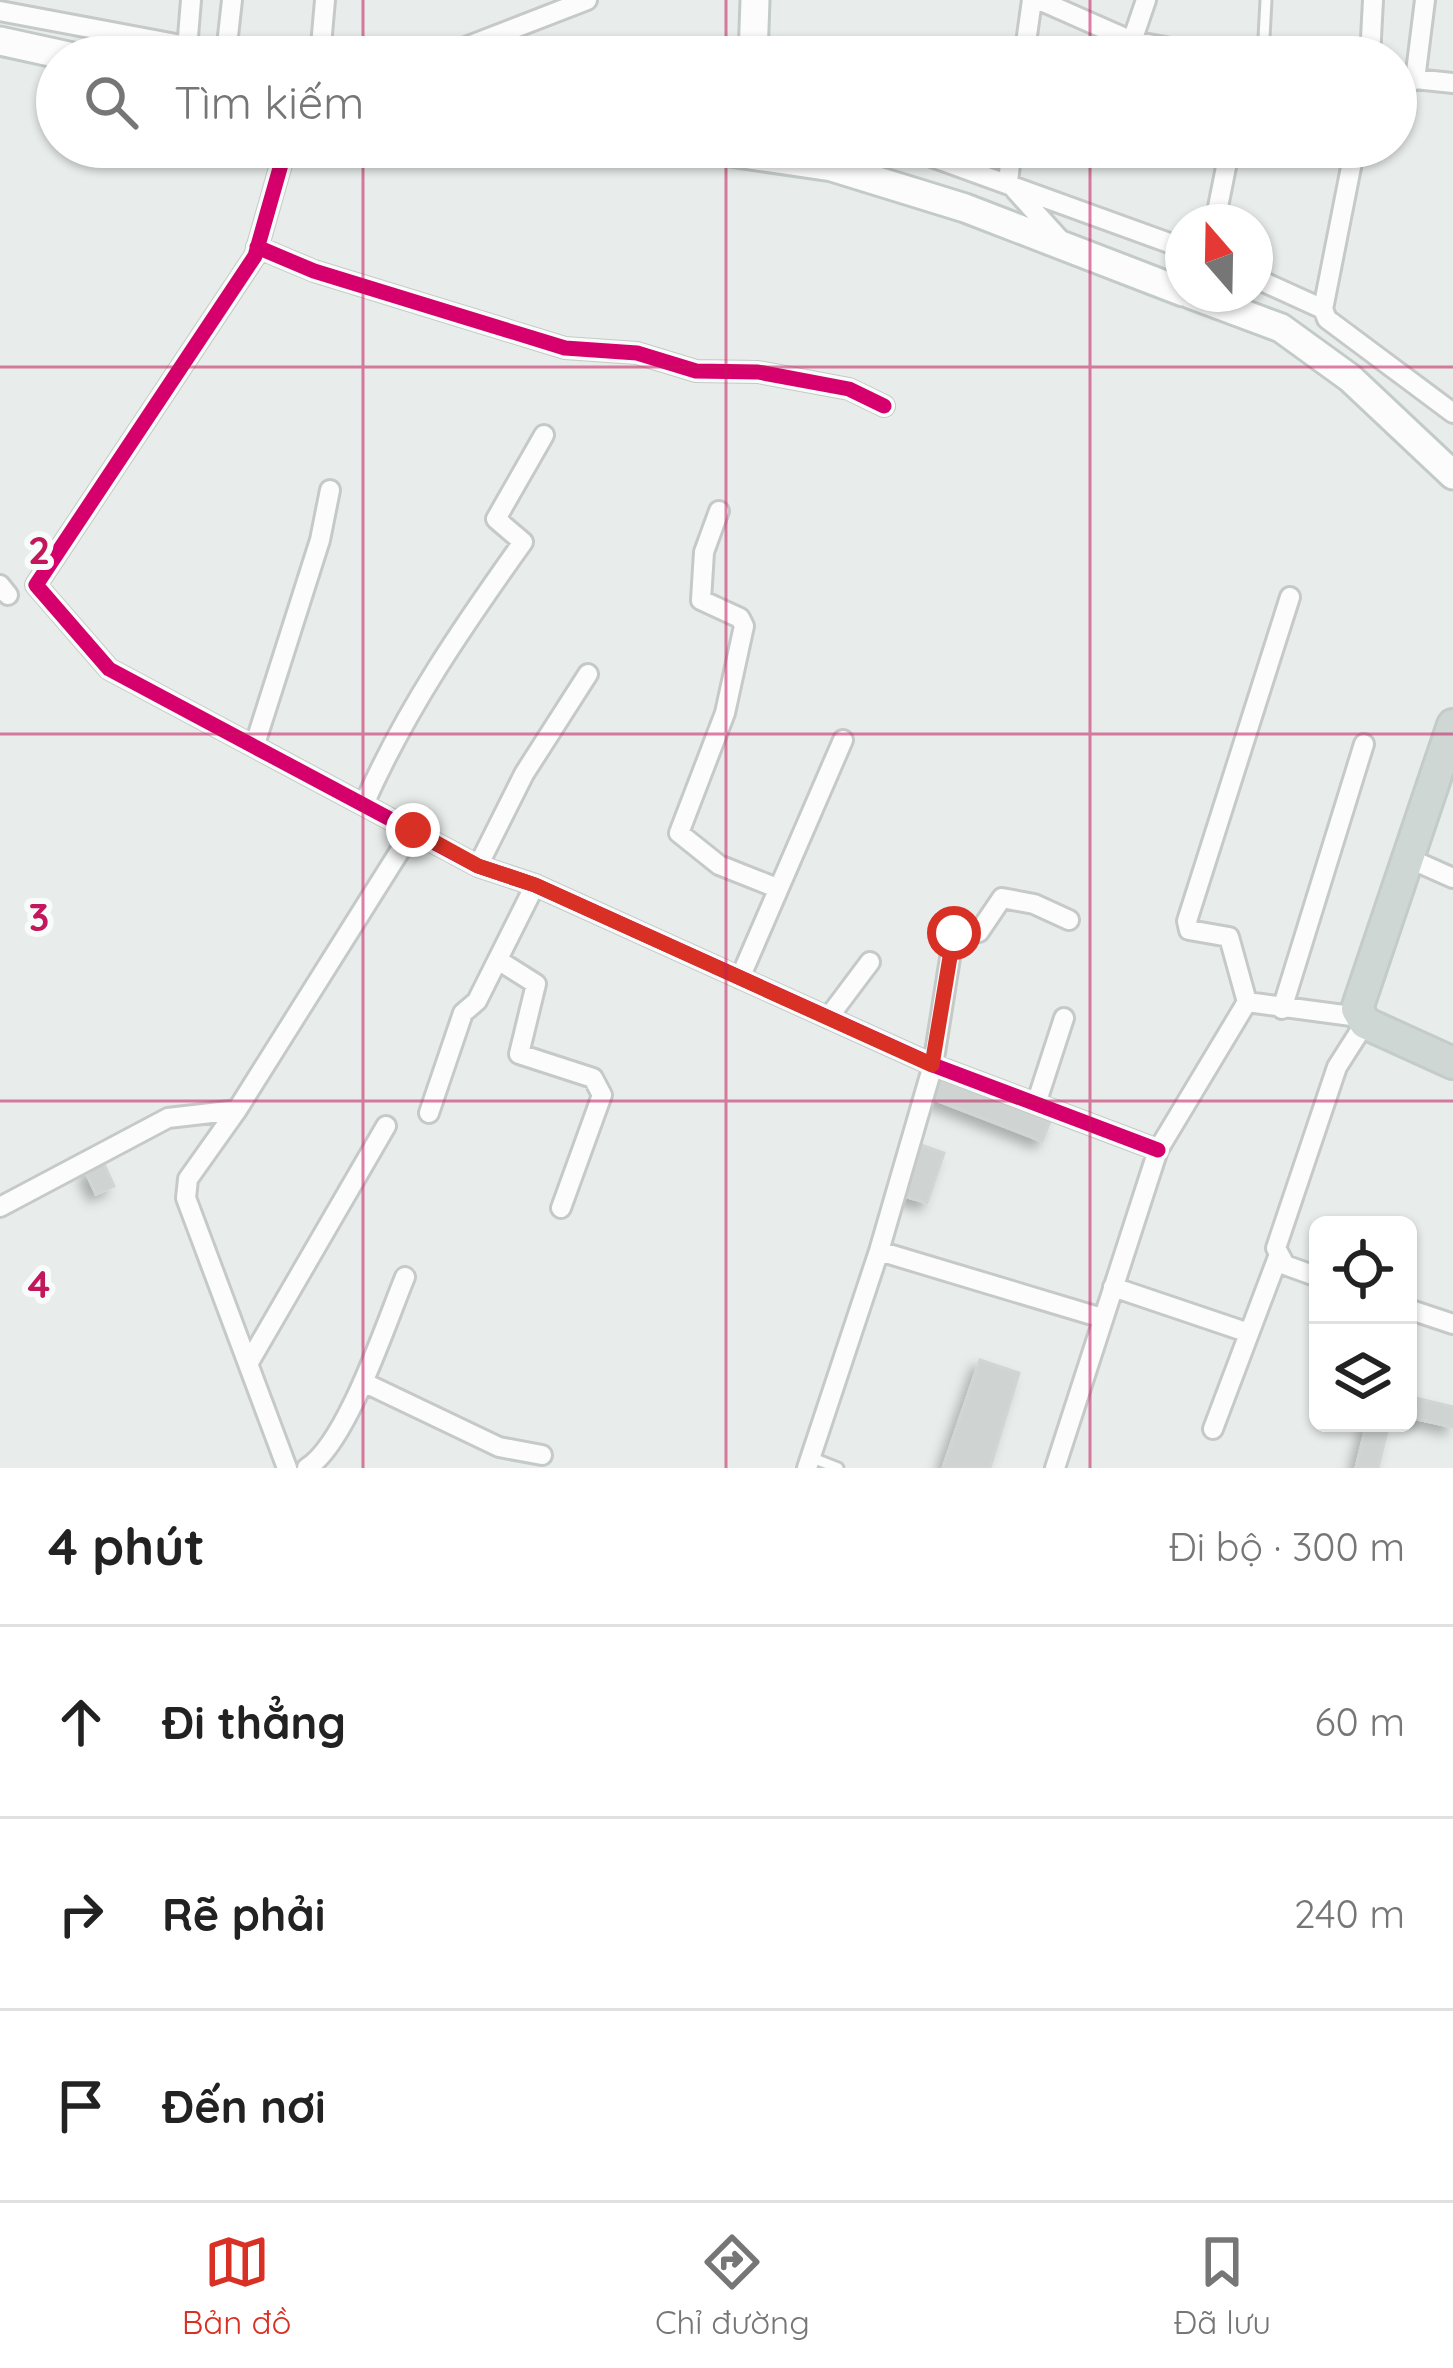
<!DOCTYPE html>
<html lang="vi">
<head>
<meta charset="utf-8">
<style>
  :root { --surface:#fff; --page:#f2f2f2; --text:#222; --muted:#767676; --line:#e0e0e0; --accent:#d93025 }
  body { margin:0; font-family:Quicksand,sans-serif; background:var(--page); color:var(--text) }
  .controls { position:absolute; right:36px; bottom:36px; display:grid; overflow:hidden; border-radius:18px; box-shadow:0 3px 9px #0004 }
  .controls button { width:108px; height:108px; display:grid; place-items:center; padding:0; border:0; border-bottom:3px solid var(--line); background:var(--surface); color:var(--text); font:60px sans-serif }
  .compass { position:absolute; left:1165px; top:204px; width:108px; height:108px; border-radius:50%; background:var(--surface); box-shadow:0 3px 9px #0004; rotate:340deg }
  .stop { position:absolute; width:36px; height:36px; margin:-27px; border:9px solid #d93025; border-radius:50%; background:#fff }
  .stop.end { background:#d93025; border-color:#fff; box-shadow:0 3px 12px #0008 }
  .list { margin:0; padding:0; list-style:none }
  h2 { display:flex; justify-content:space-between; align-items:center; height:156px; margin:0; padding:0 48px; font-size:51px }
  h2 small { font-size:39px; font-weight:400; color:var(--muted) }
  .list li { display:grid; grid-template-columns:78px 1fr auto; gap:36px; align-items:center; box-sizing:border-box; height:192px; padding:0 48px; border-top:3px solid var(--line) }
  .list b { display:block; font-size:45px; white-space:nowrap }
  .list em { font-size:39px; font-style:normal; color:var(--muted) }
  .icon { flex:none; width:66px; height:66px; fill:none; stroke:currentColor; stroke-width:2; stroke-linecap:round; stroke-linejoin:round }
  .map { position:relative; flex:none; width:1453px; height:1468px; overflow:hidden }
  .search { position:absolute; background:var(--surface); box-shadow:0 3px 9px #0004; left:36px; right:36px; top:36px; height:132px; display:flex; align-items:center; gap:30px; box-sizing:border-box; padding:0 42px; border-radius:66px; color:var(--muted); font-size:45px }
  .sheet { height:732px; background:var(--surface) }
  nav { display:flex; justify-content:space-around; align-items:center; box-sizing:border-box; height:168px; border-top:3px solid var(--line); background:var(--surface); font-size:33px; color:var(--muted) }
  nav a { display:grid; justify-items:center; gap:6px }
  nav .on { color:var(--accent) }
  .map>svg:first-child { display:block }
</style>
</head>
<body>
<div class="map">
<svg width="1453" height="1468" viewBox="0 0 1453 1468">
  <defs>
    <filter id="shadow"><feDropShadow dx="-7" dy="7" stdDeviation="6" flood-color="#0004"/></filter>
  </defs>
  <rect width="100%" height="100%" fill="#e8edeb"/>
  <path fill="#cfd4d2" stroke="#d1d6d4" stroke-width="3" filter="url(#shadow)" d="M941,1077L1051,1119L1042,1141L933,1099Z
    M918,1144L944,1153L927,1203L901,1195Z
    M104,1164L114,1186L96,1194L86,1172Z
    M980,1360L1019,1373L990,1468H943Z
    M1408,1396L1453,1407V1427L1408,1417Z
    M1367,1423H1389L1378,1468H1356Z"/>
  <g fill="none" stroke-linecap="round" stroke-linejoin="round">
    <g stroke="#c5cac8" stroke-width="15">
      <path id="lane" d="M1263,57L1266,0
        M810,1457L838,1468"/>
    </g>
    <g stroke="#c5cac8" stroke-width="24">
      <path id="street" d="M1039,0L1132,41L1220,57
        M0,11L245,57
        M1132,41L1146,0
        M187,49L191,0
        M226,54L232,0
        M320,57L325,0
        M440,57L587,0
        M1024,57L1032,0
        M1370,57L1373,0
        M1396,77L1453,83
        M1415,80L1425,0
        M272,147L284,154L255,256L36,585L109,669L478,866L535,885L933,1065L1158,1150
        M845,147L875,178
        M904,147L1183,248
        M1012,147L1008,182L1064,244
        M1355,147L1323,309L1327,319L1453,413
        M1215,222L1230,147
        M257,247L314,271L565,348L637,353L696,371L758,372L849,389L884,406
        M1255,278L1323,309
        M719,511L704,552L701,600L740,618L744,626L725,713L679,833L719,865L777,888
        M0,585L8,595
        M255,744L320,540L330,490
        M364,804C406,709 463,626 523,542L496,519L544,435
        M1408,858L1453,878
        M478,866L524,774L588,674
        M498,960L536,984L519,1054L593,1078L602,1095L561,1208
        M740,978L843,740
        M1247,1002L1229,937L1189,930L1187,921L1290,597
        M1282,1009L1364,744
        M828,1018L870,962
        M1036,1104L1064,1018
        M237,1110L188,1179L186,1198L287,1468
        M429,1113L463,1013L477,1001L535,885
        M0,1207L168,1118L237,1110L413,830
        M879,1251L1102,1318
        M1318,1277L1285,1265L1276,1248L1337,1067L1365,1023
        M1113,1287L1249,1333
        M1408,1309L1453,1324
        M248,1364L386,1126
        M363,1382L499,1447L542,1455
        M1213,1429L1278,1257
        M307,1468C347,1443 386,1323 405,1277
        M807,1468L879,1251L933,1065L954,933L979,932L1002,898L1034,904L1069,920
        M1055,1468L1158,1150L1247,1002L1359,1017"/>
    </g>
    <g stroke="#c3cbc8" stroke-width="33">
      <path id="secondary" d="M0,41L73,57
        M753,57L755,0
        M696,147L832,167L965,208L1183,292
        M1190,294L1281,328L1350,378L1453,475"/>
    </g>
    <g stroke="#c3ccc9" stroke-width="36">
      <path id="primary" d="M1453,725L1357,1009L1365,1023L1453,1063"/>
    </g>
    <use href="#lane" stroke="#fcfcfc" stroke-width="9"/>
    <use href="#street" stroke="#fcfcfc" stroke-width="18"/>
    <use href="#secondary" stroke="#fcfcfc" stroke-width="27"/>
    <use href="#primary" stroke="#cfd7d5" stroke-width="30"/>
    <g stroke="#f7fbf9" stroke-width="22">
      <path id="cycleway" d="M272,147L284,154L255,256L36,585L109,669L478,866L535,885L933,1065L1158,1150
        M257,247L314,271L565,348L637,353L696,371L758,372L849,389L884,406"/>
    </g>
    <use href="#cycleway" stroke="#d6006c" stroke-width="15"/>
  </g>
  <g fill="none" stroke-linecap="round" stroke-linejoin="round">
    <path stroke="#d93025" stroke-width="15" d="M413,830L478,866L535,885L932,1065L954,933"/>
  </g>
  <path fill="none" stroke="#c2185b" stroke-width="3" stroke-opacity="0.55" d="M363,0V57M726,0V57M1090,0V57M363,147V1468M726,147V1468M1090,147V1468M0,367H1453M0,734H1453M0,1101H1453"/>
  <g font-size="39" text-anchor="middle" font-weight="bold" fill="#c2185b" stroke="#f7fbf9" stroke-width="12" stroke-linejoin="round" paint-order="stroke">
    <text x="39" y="564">2</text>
    <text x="39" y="931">3</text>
    <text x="39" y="1298">4</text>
  </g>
</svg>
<div class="controls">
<button><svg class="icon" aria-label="locate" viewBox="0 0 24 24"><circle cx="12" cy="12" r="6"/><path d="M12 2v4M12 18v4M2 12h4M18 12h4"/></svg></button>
<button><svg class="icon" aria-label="layers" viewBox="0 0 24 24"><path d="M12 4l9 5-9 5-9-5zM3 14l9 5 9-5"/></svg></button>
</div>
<svg class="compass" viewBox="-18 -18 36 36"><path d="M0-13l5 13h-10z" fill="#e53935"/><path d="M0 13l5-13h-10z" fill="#767676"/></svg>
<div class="stop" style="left:954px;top:933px"></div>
<div class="stop end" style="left:413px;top:830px"></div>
<div class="search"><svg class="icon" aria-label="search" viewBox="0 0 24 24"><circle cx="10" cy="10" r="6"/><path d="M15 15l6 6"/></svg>Tìm kiếm</div>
</div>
<section class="sheet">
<h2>4 phút<small>Đi bộ · 300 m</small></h2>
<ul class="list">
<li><svg class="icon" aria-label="ahead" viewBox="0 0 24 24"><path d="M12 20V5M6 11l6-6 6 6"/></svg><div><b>Đi thẳng</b></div><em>60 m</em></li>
<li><svg class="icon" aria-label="right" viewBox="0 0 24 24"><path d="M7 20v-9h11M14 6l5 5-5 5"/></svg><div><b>Rẽ phải</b></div><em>240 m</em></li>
<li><svg class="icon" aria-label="arrive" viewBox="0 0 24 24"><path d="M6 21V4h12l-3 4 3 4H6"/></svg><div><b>Đến nơi</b></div></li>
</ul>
</section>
<nav>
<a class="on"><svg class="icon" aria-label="map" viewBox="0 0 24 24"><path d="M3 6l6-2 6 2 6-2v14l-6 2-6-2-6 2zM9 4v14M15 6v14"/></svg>Bản đồ</a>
<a><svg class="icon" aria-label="directions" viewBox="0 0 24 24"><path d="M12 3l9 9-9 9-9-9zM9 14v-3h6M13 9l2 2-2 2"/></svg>Chỉ đường</a>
<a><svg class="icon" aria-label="saved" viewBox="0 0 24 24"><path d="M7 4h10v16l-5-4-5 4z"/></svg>Đã lưu</a>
</nav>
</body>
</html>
